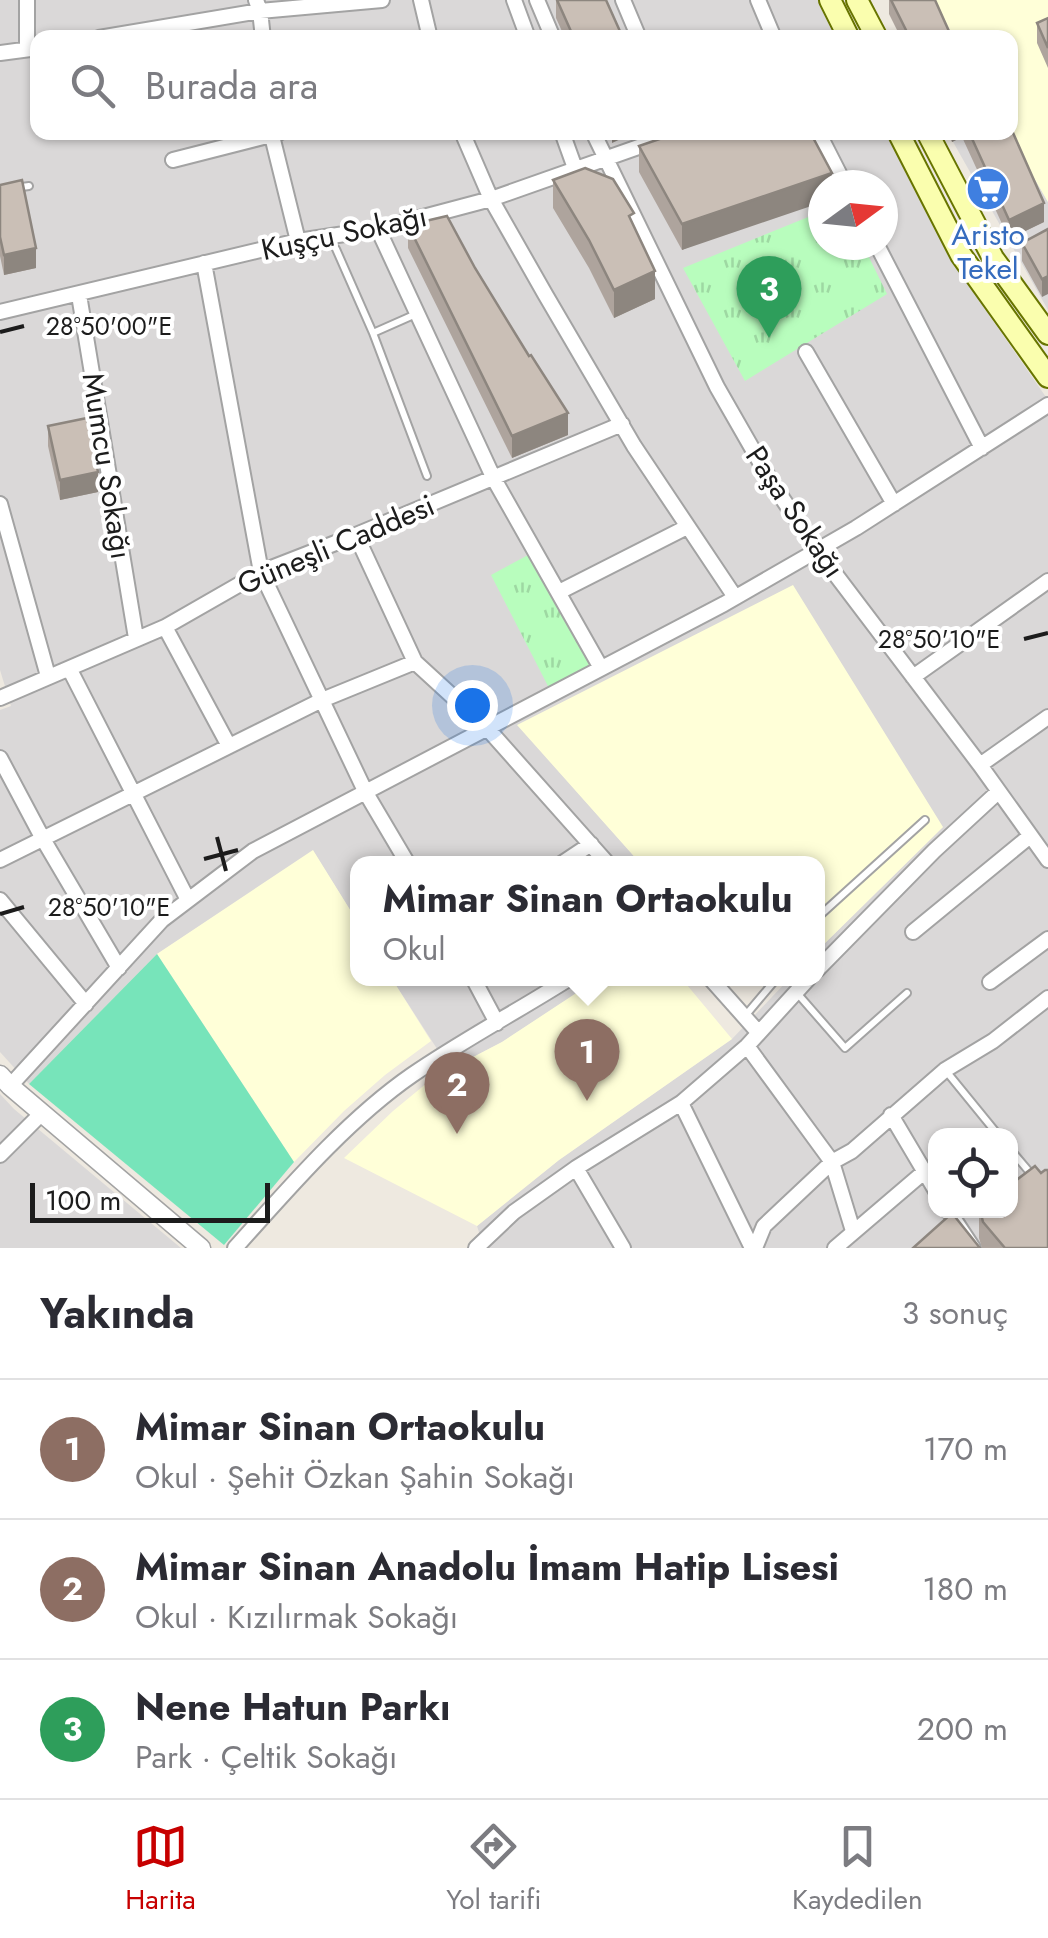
<!DOCTYPE html>
<html lang="tr">
<head>
<meta charset="utf-8">
<style>
  :root { --surface:#fff; --page:#f2f2f3; --text:#2b2b33; --muted:#7c7c81; --line:#e1e1e2; --accent:#c70000 }
  body { margin:0; font-family:Jost,sans-serif; background:var(--page); color:var(--text) }
  .controls { position:absolute; right:30px; bottom:30px; display:grid; overflow:hidden; border-radius:20px; box-shadow:0 2px 8px #0004 }
  .controls button { width:90px; height:90px; display:grid; place-items:center; padding:0; border:0; border-bottom:2px solid var(--line); background:var(--surface); color:var(--text); font:50px sans-serif }
  .compass { position:absolute; left:808px; top:170px; width:90px; height:90px; border-radius:50%; background:var(--surface); box-shadow:0 2px 8px #0004; rotate:75deg }
  .scale { position:absolute; left:30px; bottom:25px; width:240px; box-sizing:border-box; padding-left:10px; border:5px solid #1c1c1c; border-top:0; font-size:28px; line-height:35px; white-space:nowrap; color:#1c1c1c; -webkit-text-stroke:8px #fff; paint-order:stroke }
  .you { position:absolute; left:472px; top:705px; width:35px; height:35px; margin:-25px; border:8px solid #fff; border-radius:50%; background:#1a73e8; box-shadow:0 0 0 15px #1a73e833 }
  .badge { display:grid; place-items:center; width:65px; height:65px; border-radius:50%; background:var(--accent); color:#fff; font-size:32px; font-weight:700 }
  .pin { position:absolute; translate:-50% -82px; filter:drop-shadow(0 2px 5px #0008) }
  .pin::after { content:''; position:absolute; top:52px; width:35px; height:30px; background:inherit; clip-path:polygon(0 0,100% 0,50% 100%) }
  .popup { position:absolute; left:350px; top:856px; width:475px; height:130px; box-sizing:border-box; display:grid; place-content:center; border-radius:20px; background:var(--surface); filter:drop-shadow(0 2px 8px #0005); font-size:32px; white-space:nowrap; color:var(--muted) }
  .popup b { font-size:38px; color:var(--text) }
  .popup::after { content:''; position:absolute; left:50%; top:100%; margin-left:-20px; border:20px solid transparent; border-top-color:var(--surface) }
  .list { margin:0; padding:0; list-style:none }
  h2 { display:flex; justify-content:space-between; align-items:center; height:130px; margin:0; padding:0 40px; font-size:42px }
  h2 small { font-size:32px; font-weight:400; color:var(--muted) }
  .list li { display:grid; grid-template-columns:65px 1fr auto; gap:30px; align-items:center; box-sizing:border-box; height:140px; padding:0 40px; border-top:2px solid var(--line) }
  .list b { display:block; font-size:38px; white-space:nowrap }
  .list p { margin:0; font-size:32px; white-space:nowrap; color:var(--muted) }
  .list em { font-size:32px; font-style:normal; color:var(--muted) }
  .icon { flex:none; width:55px; height:55px; fill:none; stroke:currentColor; stroke-width:2; stroke-linecap:round; stroke-linejoin:round }
  .map { position:relative; flex:none; width:1048px; height:1248px; overflow:hidden }
  .search { position:absolute; background:var(--surface); box-shadow:0 2px 8px #0004; left:30px; right:30px; top:30px; height:110px; display:flex; align-items:center; gap:25px; box-sizing:border-box; padding:0 35px; border-radius:20px; color:var(--muted); font-size:38px }
  .sheet { height:550px; background:var(--surface) }
  nav { display:flex; justify-content:space-around; align-items:center; box-sizing:border-box; height:140px; border-top:2px solid var(--line); background:var(--surface); font-size:28px; color:var(--muted) }
  nav a { display:grid; justify-items:center; gap:5px }
  nav .on { color:var(--accent) }
  .map>svg:first-child { display:block }
</style>
</head>
<body>
<div class="map">
<svg width="1048" height="1248" viewBox="0 0 1048 1248">
  <defs>
    <pattern id="park-tufts" width="24" height="20" patternUnits="userSpaceOnUse" patternTransform="scale(2.5)"><rect width="24" height="20" fill="#b8fdbd"/><path d="M3 7l-1-3M5 7V3M7 7l1-3M15 17l-1-3M17 17v-4M19 17l1-3" fill="none" stroke="#9ed8a2"/></pattern>
  </defs>
  <rect width="100%" height="100%" fill="#eee9e0"/>
  <path fill="#dad8d8" fill-rule="evenodd" d="M0,0H820L839,37L38,38V132L887,133L958,270L1048,400V1248H484L477,1226L559,1160L732,1039L789,979L817,978V951L943,827L518,725L640,863L357,864V921L313,851L157,954L29,1084L0,1052V710L11,706L0,670ZM823,185H883V245H823ZM936,1136H1010V1210H936Z
    M948,133H1008L1048,202V310Z
    M392,979H599L502,1042L450,1069Z
    M0,1094L14,1109L181,1248H0Z"/>
  <path fill="#ffffd8" d="M934,0H1048V202L1008,133L1010,132V38L954,37Z
    M793,585L943,827L817,951V864L640,863L517,725Z
    M313,850L357,921V978L392,979L431,1041L385,1075L344,1111L294,1162L157,954Z
    M599,978L682,979L732,1039L559,1160L477,1226L344,1158L393,1111L433,1078L502,1042Z"/>
  <path fill="url(#park-tufts)" d="M823,211V245H863L887,294L745,381L683,268Z
    M530,554L590,662L587,668L549,688L491,575Z"/>
  <path fill="#77e4ba" d="M157,954L294,1162L224,1245L29,1084Z"/>
  <g fill="none" stroke-linecap="round" stroke-linejoin="round">
    <g stroke="#a3a3a3" stroke-width="10">
      <path id="service" d="M0,190L29,186
        M336,249L373,333L427,476
        M373,333L416,314
        M817,918L925,820
        M797,993L845,1048L907,993
        M745,1016L777,978
        M946,1071L999,1136
        M1010,1149L1032,1175"/>
    </g>
    <g stroke="#a3a3a3" stroke-width="18">
      <path id="minor" d="M27,0V49
        M256,0L260,11L263,38
        M421,0L430,38
        M514,0L528,38
        M537,0L553,38
        M623,0L639,38
        M758,0L774,38
        M99,38L260,11L382,0
        M0,53L38,48
        M271,132L298,241
        M462,132L491,199L545,294L634,446L735,597
        M562,132L576,171
        M593,132L717,387L772,483L817,550L980,765L1048,860
        M818,132L845,185
        M173,160L279,133
        M378,229L494,479L601,668
        M877,245L982,448
        M204,263L261,572L366,793L408,864
        M79,295L136,638
        M0,312L298,241L378,229L491,199L681,132
        M806,352L894,504
        M0,504L48,676
        M356,535L415,662L487,728L608,864
        M559,592L687,527
        M165,627L229,746
        M70,670L188,900
        M913,677L1048,581
        M0,698L165,627L261,572L356,535L622,424
        M0,758L43,839L119,968
        M980,765L1048,717
        M0,860L322,700L415,662
        M561,864L591,844
        M0,900L86,1004
        M913,932L1030,836
        M817,970L934,851L998,792
        M473,978L497,1023
        M710,978L758,1032
        M990,982L1048,939
        M747,1046L832,1162L852,1151L945,1070L993,1041L1048,998
        M10,1086L162,920L253,851L724,604L856,528L1048,405
        M681,1103L752,1248
        M891,1115L936,1191
        M0,1155L42,1113
        M576,1168L623,1248
        M948,1210L973,1248
        M235,1248C288,1189 347,1120 412,1075C463,1040 518,1011 570,978
        M476,1248L514,1212L576,1168L681,1103L747,1046L809,978
        M755,1248L764,1226L832,1162L853,1231
        M835,1248L924,1172"/>
    </g>
    <g stroke="#a3a3a3" stroke-width="21">
      <path id="tertiary" d="M0,1075L10,1086L201,1248"/>
    </g>
    <g stroke="#687500" stroke-width="24">
      <path id="secondary" d="M830,0L849,38
        M857,0L877,38
        M898,132L961,255L1048,377
        M927,132L993,258L1048,334"/>
    </g>
    <use href="#service" stroke="#fff" stroke-width="6"/>
    <use href="#minor" stroke="#fff" stroke-width="14"/>
    <use href="#tertiary" stroke="#fff" stroke-width="18"/>
    <use href="#secondary" stroke="#fafeae" stroke-width="20"/>
  </g>
  <path fill="#aea49d" d="M556,0L623,38H565L556,18Z
    M889,0H935L952,38H901L889,14Z
    M1048,18V68L1037,43V23Z
    M947,132H1010L1044,222L1009,239L962,137L952,142Z
    M639,146L832,185L682,250L639,172Z
    M553,180L634,227L655,299L614,318L589,268L553,208Z
    M0,185L36,268L4,275L0,256Z
    M408,225L475,268L568,435L512,458L408,248Z
    M1048,229L1042,297L1022,261V243Z
    M48,426L98,492L60,500L48,446Z
    M1041,1173L1048,1248H982L979,1238V1210Z"/>
  <path fill="#8d867f" d="M612,132H636L612,143Z
    M952,132H962V137L952,142Z
    M832,173V185H823V202L682,250V224Z
    M1044,203V222L1009,239V220Z
    M36,248V268L4,275V255Z
    M655,271V299L614,318V290Z
    M1048,276V294L1042,297V279Z
    M568,413V435L512,458V436Z
    M98,472V492L60,500V480Z"/>
  <path fill="#cabfb6" stroke="#8d867f" stroke-width="2.5" d="M557,0H606L623,38H574Z
    M891,0H935L952,38H910Z
    M1048,18V48L1037,23Z
    M1010,126L1044,203L1009,220L969,132H1010Z
    M680,132H810L832,173L682,224L639,146Z
    M585,168L613,179L634,213L629,216L655,271L614,290L589,240L553,180Z
    M22,180L36,248L4,255L0,237V185Z
    M447,216L475,268L529,356L531,355L568,413L512,436L408,225Z
    M1048,229V276L1042,279L1022,243Z
    M87,418L98,472L60,480L48,426Z
    M1035,1166L1041,1173L1045,1170H1048V1248H1005L983,1222L980,1210H1010V1185Z
    M952,1213L980,1248H913Z"/>
  <path fill="none" stroke="#1c1c1c" stroke-width="4" d="M0,332L24,326M1024,639L1048,633M217,837L226,871M204,859L238,850M0,914L24,907"/>
  <defs>
    <g id="supermarket-disc" transform="scale(2.25)"><circle r="9.5" fill="#3f7fe0" stroke="#fff"/><path d="M-6-5.5h2.5l.6 2H6L4.5 2H-2.5L-4.4-4H-6ZM-1.5 3.2a1.3 1.3 0 1 0 .1 0ZM3 3.2a1.3 1.3 0 1 0 .1 0Z" fill="#fff"/></g>
  </defs>
  <g fill-rule="evenodd">
    <use href="#supermarket-disc" x="988" y="189"/>
  </g>
  <g text-anchor="middle" stroke-width="8" stroke-linejoin="round" paint-order="stroke">
    <g font-size="30" fill="#1c1c1c" stroke="#fff">
      <text transform="translate(344 233) rotate(-12)" y="10">Kuşçu Sokağı</text>
      <text transform="translate(107 466) rotate(81)" y="10">Mumcu Sokağı</text>
      <text transform="translate(795 512) rotate(56)" y="10">Paşa Sokağı</text>
      <text transform="translate(336 545) rotate(-23)" y="10">Güneşli Caddesi</text>
    </g>
    <g font-size="30" fill="#366cbe" stroke="#fff">
      <text x="988" y="245">Aristo<tspan x="988" dy="34">Tekel</tspan></text>
    </g>
  </g>
  <g font-size="25" text-anchor="middle" fill="#1c1c1c" stroke="#fff" stroke-width="8" stroke-linejoin="round" paint-order="stroke">
    <text x="109" y="335">28°50'00"E</text>
    <text x="939" y="648">28°50'10"E</text>
    <text x="109" y="916">28°50'10"E</text>
  </g>
</svg>
<div class="controls">
<button><svg class="icon" aria-label="locate" viewBox="0 0 24 24"><circle cx="12" cy="12" r="6"/><path d="M12 2v4M12 18v4M2 12h4M18 12h4"/></svg></button>
</div>
<svg class="compass" viewBox="-18 -18 36 36"><path d="M0-13l5 13h-10z" fill="#e53935"/><path d="M0 13l5-13h-10z" fill="#7c7c81"/></svg>
<div class="scale">100 m</div>
<div class="you"></div>
<div class="pin badge" style="left:587px;top:1101px;background:#8d6e63">1</div>
<div class="popup"><b>Mimar Sinan Ortaokulu</b>Okul</div>
<div class="pin badge" style="left:457px;top:1134px;background:#8d6e63">2</div>
<div class="pin badge" style="left:769px;top:338px;background:#2e9e5b">3</div>
<div class="search"><svg class="icon" aria-label="search" viewBox="0 0 24 24"><circle cx="10" cy="10" r="6"/><path d="M15 15l6 6"/></svg>Burada ara</div>
</div>
<section class="sheet">
<h2>Yakında<small>3 sonuç</small></h2>
<ul class="list">
<li><span class="badge" style="background:#8d6e63">1</span><div><b>Mimar Sinan Ortaokulu</b><p>Okul · Şehit Özkan Şahin Sokağı</p></div><em>170 m</em></li>
<li><span class="badge" style="background:#8d6e63">2</span><div><b>Mimar Sinan Anadolu İmam Hatip Lisesi</b><p>Okul · Kızılırmak Sokağı</p></div><em>180 m</em></li>
<li><span class="badge" style="background:#2e9e5b">3</span><div><b>Nene Hatun Parkı</b><p>Park · Çeltik Sokağı</p></div><em>200 m</em></li>
</ul>
</section>
<nav>
<a class="on"><svg class="icon" aria-label="map" viewBox="0 0 24 24"><path d="M3 6l6-2 6 2 6-2v14l-6 2-6-2-6 2zM9 4v14M15 6v14"/></svg>Harita</a>
<a><svg class="icon" aria-label="directions" viewBox="0 0 24 24"><path d="M12 3l9 9-9 9-9-9zM9 14v-3h6M13 9l2 2-2 2"/></svg>Yol tarifi</a>
<a><svg class="icon" aria-label="saved" viewBox="0 0 24 24"><path d="M7 4h10v16l-5-4-5 4z"/></svg>Kaydedilen</a>
</nav>
</body>
</html>
